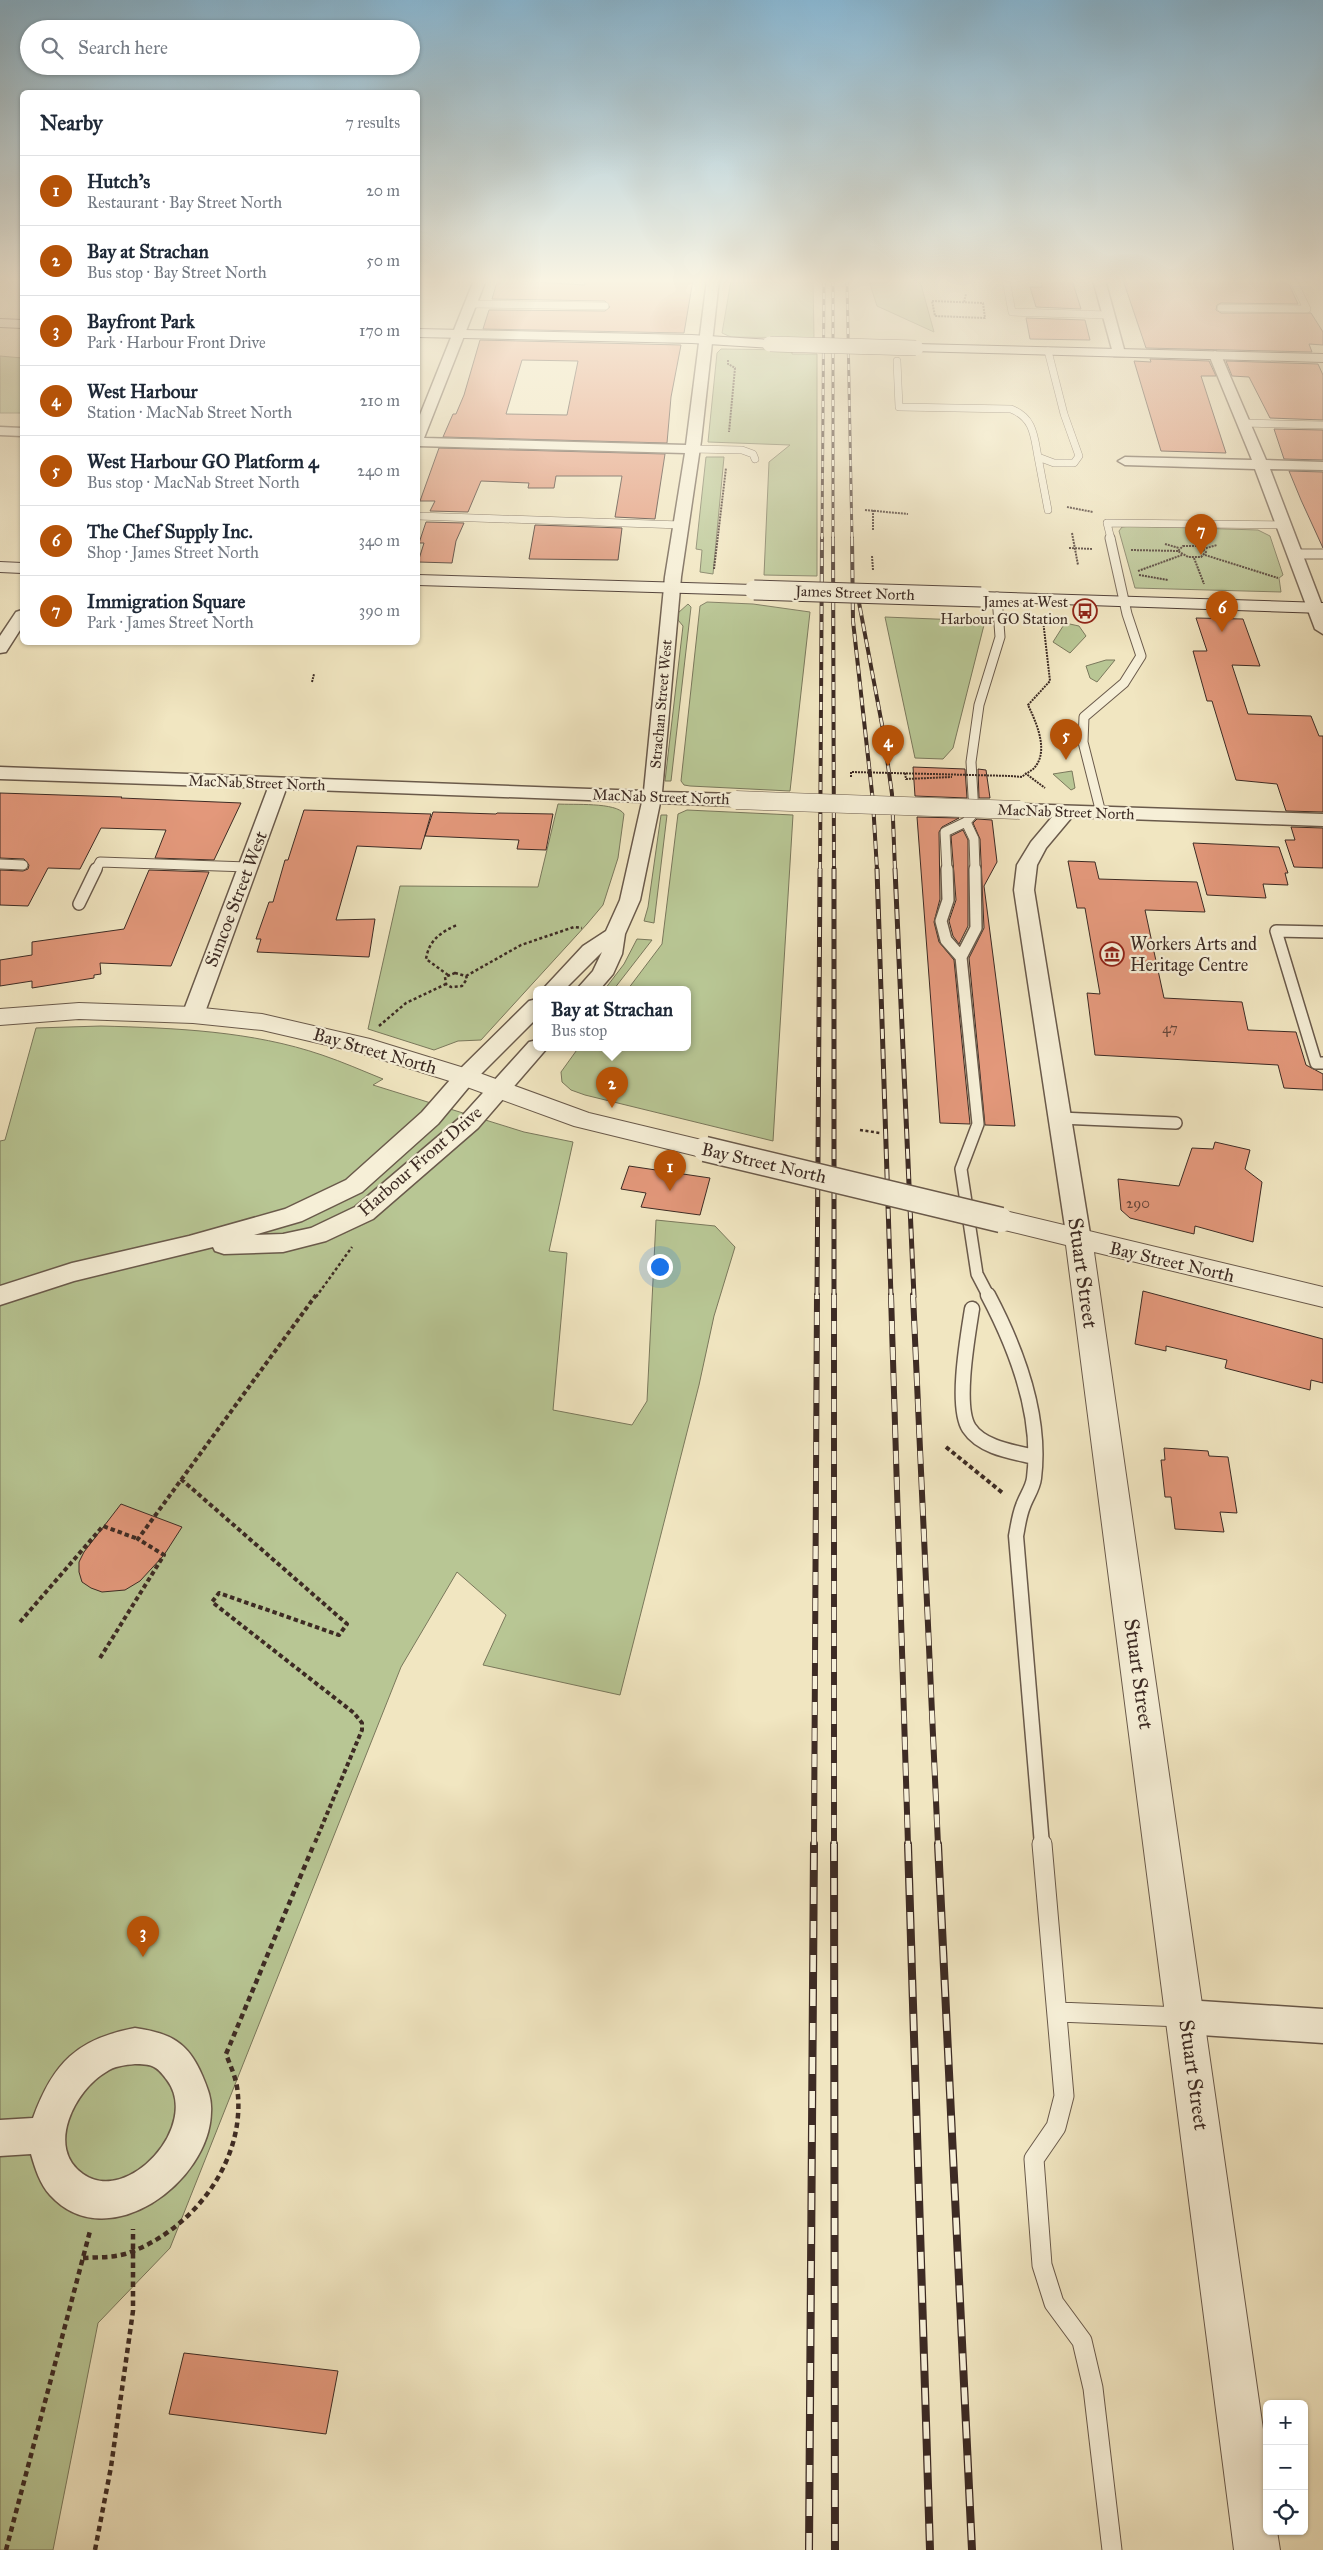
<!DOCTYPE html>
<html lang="en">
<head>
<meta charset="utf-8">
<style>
  :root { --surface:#fff; --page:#f2f2f3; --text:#1f2937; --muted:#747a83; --line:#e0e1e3; --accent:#b45309 }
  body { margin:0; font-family:"IM FELL Great Primer",serif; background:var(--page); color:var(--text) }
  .controls { position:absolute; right:15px; bottom:15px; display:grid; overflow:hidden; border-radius:8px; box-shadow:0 1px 4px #0004 }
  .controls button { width:45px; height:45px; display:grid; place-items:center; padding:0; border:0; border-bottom:1px solid var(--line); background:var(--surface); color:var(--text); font:25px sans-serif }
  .you { position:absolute; left:659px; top:1266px; width:18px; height:18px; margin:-12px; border:4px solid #fff; border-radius:50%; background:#1a73e8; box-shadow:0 0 0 8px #1a73e833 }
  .badge { display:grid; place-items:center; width:32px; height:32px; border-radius:50%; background:var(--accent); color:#fff; font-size:16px; font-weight:700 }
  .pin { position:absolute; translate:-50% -41px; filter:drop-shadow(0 1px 2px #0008) }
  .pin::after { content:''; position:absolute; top:26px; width:18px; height:15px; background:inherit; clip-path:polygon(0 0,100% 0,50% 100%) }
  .popup { position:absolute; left:533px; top:986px; width:158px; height:65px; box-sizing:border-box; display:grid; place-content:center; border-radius:8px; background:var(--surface); filter:drop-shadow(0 1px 4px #0005); font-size:16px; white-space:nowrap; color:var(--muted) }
  .popup b { font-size:19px; color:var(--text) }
  .popup::after { content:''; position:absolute; left:50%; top:100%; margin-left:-10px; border:10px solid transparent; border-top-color:var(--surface) }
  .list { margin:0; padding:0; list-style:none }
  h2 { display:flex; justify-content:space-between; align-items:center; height:65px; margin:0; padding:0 20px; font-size:21px }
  h2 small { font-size:16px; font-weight:400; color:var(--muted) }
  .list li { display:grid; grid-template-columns:32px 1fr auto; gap:15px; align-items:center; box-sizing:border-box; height:70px; padding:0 20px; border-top:1px solid var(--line) }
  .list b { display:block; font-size:19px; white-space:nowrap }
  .list p { margin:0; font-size:16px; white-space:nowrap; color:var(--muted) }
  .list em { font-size:16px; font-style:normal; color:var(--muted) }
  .icon { flex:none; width:28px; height:28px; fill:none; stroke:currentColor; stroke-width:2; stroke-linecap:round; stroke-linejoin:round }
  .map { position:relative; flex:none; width:1323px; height:2550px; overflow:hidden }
  .search { position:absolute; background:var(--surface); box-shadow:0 1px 4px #0004; left:20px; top:20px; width:400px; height:55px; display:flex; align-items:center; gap:12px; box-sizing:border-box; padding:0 18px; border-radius:28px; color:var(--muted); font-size:19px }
  .panel { position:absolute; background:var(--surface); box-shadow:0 1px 4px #0004; left:20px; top:90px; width:400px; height:555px; border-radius:8px }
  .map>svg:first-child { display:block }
</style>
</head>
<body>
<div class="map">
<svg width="1323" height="2550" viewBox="0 0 1323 2550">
  <rect width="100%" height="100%" fill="#f1e6c1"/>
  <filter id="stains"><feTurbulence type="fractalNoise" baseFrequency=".004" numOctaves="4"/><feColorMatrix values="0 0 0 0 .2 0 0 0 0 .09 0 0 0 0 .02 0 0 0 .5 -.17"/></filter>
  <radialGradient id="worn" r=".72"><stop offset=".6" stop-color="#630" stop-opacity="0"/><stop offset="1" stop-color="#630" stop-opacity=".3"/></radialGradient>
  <path fill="#b8c694" stroke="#7a785c" d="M731,281H813L814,338L731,337L722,333Z
    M869,281H920L934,332L877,306Z
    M721,349L792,350V354H817V576L764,575L769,462L790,445L708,442L717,353Z
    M0,356L22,358V413H0Z
    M706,457H724L713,574L700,572L702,550L696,549Z
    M1130,526L1258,530L1270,536L1283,575L1279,578L1281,592L1135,588L1119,531L1122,527Z
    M707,602L753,604L810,612L790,791L690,786L684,785L681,781L700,606Z
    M688,604L691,607L671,781H665L683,626L678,620V613Z
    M885,617L985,621L953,748L943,759L915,758Z
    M1065,623L1079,626L1086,636L1070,653L1053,642Z
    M1106,660H1115L1097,682L1090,678L1086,666Z
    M1072,771L1075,788L1071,790L1053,774Z
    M558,804C572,805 617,802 624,814L618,858L603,905L587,924L481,1040L458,1041L434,1050L368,1029L400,886L538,887Z
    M687,810L793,815L773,1141L585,1095L571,1090L562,1082L561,1072L579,1047H687V989H628L662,944L678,814Z
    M661,815H667L654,923L644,921L648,907Z
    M637,939L652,940L614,989H605L624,964Z
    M101,1026C175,1028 252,1031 322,1055C343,1062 363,1071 383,1079L373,1085L524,1132L573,1142L549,1251L567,1253L553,1410L632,1425L647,1401L656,1220L715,1226L735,1247L714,1316L699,1385L620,1695L483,1665L506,1615L457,1572L401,1667L170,2248L98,2323L53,2550H0V1141L5,1140L36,1028Z"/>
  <path fill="#e3987b" stroke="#3d2b24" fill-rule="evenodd" d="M502,280L585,285V280H693L684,333L483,329L489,310L605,311L610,307L605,301L492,299L497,282Z
    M1041,280H1072L1081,309L1036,307L1030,287H1042Z
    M1123,280H1287L1298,304L1221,303L1217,305L1216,310L1221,313H1311L1323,332V345L1309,344L1312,352L1146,348Z
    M1026,318L1085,320L1090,340L1030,339Z
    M480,340L681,345L671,397L667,443L443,437L453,414H456L464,395ZM522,360L578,361L567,415L506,414Z
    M1150,359L1209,361L1216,376H1201L1226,453L1161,451L1134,361L1151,362Z
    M1226,361L1318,364L1323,375V420L1270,418L1249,377L1232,376Z
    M1274,429L1323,430V460L1284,459Z
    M439,448L665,454L655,519L615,517L622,476H556L554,488H528L529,483L481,481L468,512L430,511L435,501H420Z
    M1289,471L1323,472V548L1301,500Z
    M426,522L464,523L456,541L452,563L418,562L424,543H419Z
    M535,525L622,528L618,560L529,559Z
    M1196,618L1243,619L1260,666L1232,665L1248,714L1311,716L1319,736H1323V812L1286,811L1277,784L1236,780L1212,701H1207L1193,651H1207Z
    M913,767L965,769L967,798L915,796Z
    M978,769L986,770L990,798H979Z
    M0,793L122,797L121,798L241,803L214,860L155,858L166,830L101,828L80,869L48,868L28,906L0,905V870L23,871L28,869L29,865L24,859L0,858Z
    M304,810L431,814L421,849L357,846L336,920L375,919L369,957L257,952L261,939H256L269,902H273L285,860H288Z
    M433,812L496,814L497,813L553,814L546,850L517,849L519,840L425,836Z
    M917,817L959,818L942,827L939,832L940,899L934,922L939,942L954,960L970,1124L940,1123Z
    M977,819L992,820L997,862L984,886L1015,1126L985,1125L969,958L984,928L980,839L973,823Z
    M1291,827L1323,828V868L1294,867L1285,840H1295Z
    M963,830L968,840V926L959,944L953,936L949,921L956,900L951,836Z
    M1193,843L1279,847L1288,873H1285L1288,885L1263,884L1266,898L1207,895Z
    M1068,861L1095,862L1099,879L1197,882L1205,912L1145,910L1164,998L1242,1002L1248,1030L1296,1032L1306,1065L1323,1074V1090L1284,1088L1278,1065L1095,1055L1087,993L1100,994L1085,908H1077Z
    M149,870L209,872L171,966L100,963L101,974L94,975V978L32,988V981L0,986V960L32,955V942L124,929Z
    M1215,1142L1250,1150L1245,1169L1262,1182L1253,1242L1195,1226L1194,1234L1130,1218L1121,1210L1118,1179L1179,1186L1192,1148L1213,1149Z
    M629,1166L710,1178L700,1215L641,1207L646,1193L621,1189Z
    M1143,1291L1323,1339V1383L1311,1380L1310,1390L1225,1368L1227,1360L1166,1346V1351L1135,1344Z
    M1164,1448L1208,1451L1209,1456L1228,1457L1237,1513L1220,1512L1224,1532L1175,1529L1171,1497H1165L1161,1460H1165Z
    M121,1504L182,1527L164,1555L140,1581L125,1590L102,1592L91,1588L82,1582L79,1572V1562L84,1552Z
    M184,2353L338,2371L326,2434L169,2414Z"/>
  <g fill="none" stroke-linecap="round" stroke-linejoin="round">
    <g stroke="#6a5a4b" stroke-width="8">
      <path id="service-far4" d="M1006,280L1012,312L1108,315
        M471,304L605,306
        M1221,308L1307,309L1293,280
        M897,361L899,407L1011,409C1034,418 1034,436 1038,457L1054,463H1074L1079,456L1064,414L1048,351
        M1244,423L1323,425
        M692,449L742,450L753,454L755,459
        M1038,457L1048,510
        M418,516L681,525
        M1111,539L1107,523L1284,525"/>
    </g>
    <g stroke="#6a5a4b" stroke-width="11">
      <path id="service-far3" d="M1295,554H1323
        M1101,813L1083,742L1084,717L1124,683L1141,656L1127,614L1110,538
        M966,822L974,839L975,870
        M0,864L23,865
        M96,870L100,862L248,867
        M947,870L945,832L966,822L974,813L971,762L979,705L1000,637L997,597"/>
    </g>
    <g stroke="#6a5a4b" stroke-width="14">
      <path id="service-far2" d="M947,869L948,900L941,921L946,940L961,957
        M975,869L976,928L961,957L978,1124L961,1169L977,1274L989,1297
        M79,904L96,869
        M1323,932L1276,931L1316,1063H1323
        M1060,1118L1176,1123"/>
    </g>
    <g stroke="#6a5a4b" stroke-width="17">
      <path id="service-far1" d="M988,1295C1017,1350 1042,1415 1034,1478C1033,1488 1026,1497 1023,1506C1019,1516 1018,1526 1016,1536L1042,1845
        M972,1309C968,1335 955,1406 969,1428C982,1448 1014,1452 1035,1457"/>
    </g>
    <g stroke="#6a5a4b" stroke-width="21">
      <path id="service" d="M1042,1844L1064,2096L1056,2127L1034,2159L1042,2265L1054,2303L1082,2341L1093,2388L1112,2550
        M1058,2012L1181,2017"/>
    </g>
    <g stroke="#6a5a4b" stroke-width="3">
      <path id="minor" d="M474,280H486L424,438L686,445L707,280H719L701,441L681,577L662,792L736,794L743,796L745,800L743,804L736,806L660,803L640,900L625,934L622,954L613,974L600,989H577L593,971L602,952L565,989H543L583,946L606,931L620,900L642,802L286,789L204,1015L201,1020L193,1022L185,1020L182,1015L268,788L0,779V767L644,791L665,577L685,453L418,446V420Z
        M1093,280H1105L1125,353L1124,356H1114L1113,353Z
        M1215,351L1221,355L1266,460L1323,462V470L1270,469L1323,608V634L1315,629L1255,469L1125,465L1118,461L1125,457L1252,460L1209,355Z
        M0,427L22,428V436L0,435Z
        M22,610V627L6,652L0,653V636L16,612Z
        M1020,804L1323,814V826L1072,817L1046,848L1037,865L1034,890L1091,1240L1088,1246L1079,1249L1070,1246L1067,1240L1014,890L1017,865L1031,842L1052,817L1013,814L1011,810L1013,806Z
        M537,999V1018L473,1082L438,1124L362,1192L302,1221L254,1235L283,1234L311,1228L355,1207L462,1116L529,1042L537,1040V1047H548L478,1128L373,1219L326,1241L283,1252L224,1254L215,1251L213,1247L74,1281L0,1305V1286L72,1263L189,1236L285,1209L346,1180L422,1112L457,1072L529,1001Z
        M1186,2000L1323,2009V2043L1186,2034L1174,2029L1169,2017L1174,2005Z
        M135,2028C170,2033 188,2042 202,2075C207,2087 212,2098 211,2112C210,2182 107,2258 50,2195C40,2184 35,2168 31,2154L0,2156V2120L33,2118C53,2063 77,2039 135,2028ZM135,2064C141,2064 149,2064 154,2067C159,2069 164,2076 167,2080C201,2125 128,2206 83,2174C45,2148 75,2090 106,2072C114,2066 125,2065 135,2064Z"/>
    </g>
    <g stroke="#6a5a4b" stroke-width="2">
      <path id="tertiary" d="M79,1003L193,1007L262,1014L370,1039L474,1071L589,1113L714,1143L718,1149L714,1155L705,1158L574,1126L456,1083L357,1052L262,1030L193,1023L79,1019L0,1025V1009Z
        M1001,1210L1323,1287V1307L1094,1252L1267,2457V2531H1277L1280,2550H1234L1066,1245L992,1227L988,1220L992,1213Z"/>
    </g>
    <g stroke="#3d2b24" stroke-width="2">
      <path id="secondary" d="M0,319L22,320V328L0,327Z
        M418,329L692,335L770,340L777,344L770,348L692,343L418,337Z
        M916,344L1323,354V362L911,351L909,348L911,345Z
        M0,562L22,563V573L0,572Z
        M418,575L754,585L760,586L763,590L760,594L754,595L418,585Z
        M981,592L1323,603V613L975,601L972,597L975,593Z"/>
    </g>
    <path stroke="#3d2b24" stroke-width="2" stroke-dasharray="2 1" stroke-linecap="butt" d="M932,301L983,303L985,318L935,316Z
      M964,302L966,294
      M728,360V364L735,368L729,432
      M1067,507L1093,512
      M865,510L908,514
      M873,510V531
      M1072,533L1078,565
      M1165,544L1179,548
      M1183,546H1197L1206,552L1201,557H1188L1178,551Z
      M1069,548L1093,549
      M1203,549L1217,545
      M1131,550L1178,551
      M1205,555L1278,578
      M872,556L873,570
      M1194,558L1204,584
      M714,569L726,468
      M1138,571L1182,555
      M1139,575L1168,580
      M312,682L314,674
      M905,773L906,779L952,777
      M1025,773L1045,788
      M1011,776L1022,777C1026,773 1032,771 1035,767C1049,750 1036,722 1028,705L1050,681L1043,620"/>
    <path stroke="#3d2b24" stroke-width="2.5" stroke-dasharray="3 2.5" stroke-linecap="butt" d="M455,973L466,976L467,979L462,986L451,987L446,984L445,977Z
      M448,975L426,959C429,940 441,932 457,925
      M466,976L521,945L574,927L582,928
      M379,1026L406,1003L446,984
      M860,1130L880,1133
      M316,1297L352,1247"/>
    <path stroke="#3d2b24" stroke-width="4" stroke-dasharray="4.5 3" stroke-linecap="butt" d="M946,1447L1004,1494
      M181,1479L347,1624L339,1635L219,1593L212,1602L354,1713L362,1723V1730L314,1845
      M20,1622L103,1526L138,1539
      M100,1658L164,1555L138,1539L316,1295"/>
    <path stroke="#3d2b24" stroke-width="4.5" stroke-dasharray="5.5 4" stroke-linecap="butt" d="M83,2258C97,2257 111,2258 125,2254C192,2232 248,2160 237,2087C235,2075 230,2065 226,2054L314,1844
      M6,2550L90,2231
      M95,2550L111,2467L133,2311V2229"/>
    <use href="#service-far4" stroke="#f6efd7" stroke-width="7"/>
    <use href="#service-far3" stroke="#f6efd7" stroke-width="9"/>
    <use href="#service-far2" stroke="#f6efd7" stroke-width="11"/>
    <use href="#service-far1" stroke="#f6efd7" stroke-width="14"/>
    <use href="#service" stroke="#f6efd7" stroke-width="19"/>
    <use href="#minor" fill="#f6efd7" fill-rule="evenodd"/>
    <use href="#tertiary" fill="#f6efd7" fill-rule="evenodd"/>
    <use href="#secondary" fill="#f6efd7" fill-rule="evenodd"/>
    <g stroke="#3d2b24" stroke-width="3">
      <path id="rail-far4" d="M833,280V539
        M847,280L852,539
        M822,539L824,280"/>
    </g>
    <g stroke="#3d2b24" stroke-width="4">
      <path id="rail-far3" d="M833,538L834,870
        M852,538L853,621L873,802L877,870
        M857,592L883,730L892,794L895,870
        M820,870L822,538"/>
    </g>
    <g stroke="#3d2b24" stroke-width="5">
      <path id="rail-far2" d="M834,869V1297
        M877,869L891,1297
        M895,869L914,1297
        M817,1297L820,869"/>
    </g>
    <g stroke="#3d2b24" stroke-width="6">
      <path id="rail-far1" d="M834,1295V1845
        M891,1295L908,1845
        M913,1295L938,1845
        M814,1845L817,1295"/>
    </g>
    <g stroke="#3d2b24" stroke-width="8">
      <path id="rail" d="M834,1844L835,2550
        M908,1844L930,2550
        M938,1844L972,2550
        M809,2550L814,1844"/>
    </g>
    <use href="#rail-far4" stroke="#f6efd7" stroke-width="2" stroke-dasharray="6" stroke-linecap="butt"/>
    <use href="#rail-far3" stroke="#f6efd7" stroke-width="2.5" stroke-dasharray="8" stroke-linecap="butt"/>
    <use href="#rail-far2" stroke="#f6efd7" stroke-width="3" stroke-dasharray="10" stroke-linecap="butt"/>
    <use href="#rail-far1" stroke="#f6efd7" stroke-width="4.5" stroke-dasharray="13" stroke-linecap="butt"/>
    <use href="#rail" stroke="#f6efd7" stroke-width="5.5" stroke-dasharray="17" stroke-linecap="butt"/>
    <g stroke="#6a5a4b" stroke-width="19" stroke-linecap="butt">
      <path id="minor-bridge" d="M736,800L1020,810"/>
    </g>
    <g stroke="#6a5a4b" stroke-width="27" stroke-linecap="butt">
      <path id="tertiary-bridge" d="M705,1149L1001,1220"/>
    </g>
    <g stroke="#3d2b24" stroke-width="16" stroke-linecap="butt">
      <path id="secondary-bridge-far1" d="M770,344L916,348"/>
    </g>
    <g stroke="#3d2b24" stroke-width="21" stroke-linecap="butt">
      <path id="secondary-bridge" d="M754,590L981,597"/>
    </g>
    <path stroke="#3d2b24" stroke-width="2" stroke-dasharray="2 1" stroke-linecap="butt" d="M851,777V772L1011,776"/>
    <use href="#minor-bridge" stroke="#f6efd7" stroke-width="18"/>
    <use href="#tertiary-bridge" stroke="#f6efd7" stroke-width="24"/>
    <use href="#secondary-bridge-far1" stroke="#f6efd7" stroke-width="15"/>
    <use href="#secondary-bridge" stroke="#f6efd7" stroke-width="19"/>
  </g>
  <linearGradient id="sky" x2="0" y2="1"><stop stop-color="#89b8d4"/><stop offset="0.44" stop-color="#f9f4e3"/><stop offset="1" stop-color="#f9f4e3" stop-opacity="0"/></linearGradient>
  <rect width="1323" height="638" fill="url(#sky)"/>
  <defs>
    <g id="bus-ring" transform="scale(1.25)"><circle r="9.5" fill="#f6efd7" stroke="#8f2418" stroke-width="1.5"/><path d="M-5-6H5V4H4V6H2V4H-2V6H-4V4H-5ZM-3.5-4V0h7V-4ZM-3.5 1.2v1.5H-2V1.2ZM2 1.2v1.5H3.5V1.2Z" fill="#8f2418"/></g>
    <g id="museum-ring" transform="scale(1.25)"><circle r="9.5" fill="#f6efd7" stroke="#8f2418" stroke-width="1.5"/><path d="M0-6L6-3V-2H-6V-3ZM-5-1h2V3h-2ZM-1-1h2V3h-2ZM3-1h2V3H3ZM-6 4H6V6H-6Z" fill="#8f2418"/></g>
  </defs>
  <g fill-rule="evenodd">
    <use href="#bus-ring" x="1085" y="611"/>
    <use href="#museum-ring" x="1112" y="954"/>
  </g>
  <g text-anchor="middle" stroke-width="4.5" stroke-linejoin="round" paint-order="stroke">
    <g font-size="15" fill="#3d2b24" stroke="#f6efd7">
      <text transform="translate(855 593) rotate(2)" y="5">James Street North</text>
      <text transform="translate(661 704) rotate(-85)" y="5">Strachan Street West</text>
      <text transform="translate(257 783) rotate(2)" y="5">MacNab Street North</text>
      <text transform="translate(661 797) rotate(2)" y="5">MacNab Street North</text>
      <text transform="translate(1066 812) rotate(2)" y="5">MacNab Street North</text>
    </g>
    <g font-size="15" fill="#3d2b24" stroke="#f6efd7" text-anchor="end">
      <text x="1068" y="607">James at West<tspan x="1068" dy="17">Harbour GO Station</tspan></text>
    </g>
    <g font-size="15" fill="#66463a">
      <text x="1170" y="1033">47</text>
      <text x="1138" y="1208">290</text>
    </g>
    <g font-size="18" fill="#3d2b24" stroke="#f6efd7">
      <text transform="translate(236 899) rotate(-69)" y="6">Simcoe Street West</text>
      <text transform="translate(375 1051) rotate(16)" y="6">Bay Street North</text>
      <text transform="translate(420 1161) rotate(-41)" y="6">Harbour Front Drive</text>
      <text transform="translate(764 1163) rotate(13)" y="6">Bay Street North</text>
      <text transform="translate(1172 1262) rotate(13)" y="6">Bay Street North</text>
    </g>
    <g font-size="18" fill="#3d2b24" stroke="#f6efd7" text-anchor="start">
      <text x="1130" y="950">Workers Arts and<tspan x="1130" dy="21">Heritage Centre</tspan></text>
    </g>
    <g font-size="21" fill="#3d2b24" stroke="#f6efd7">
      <text transform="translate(1083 1273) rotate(82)" y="7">Stuart Street</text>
      <text transform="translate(1139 1674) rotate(82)" y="7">Stuart Street</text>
      <text transform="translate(1194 2075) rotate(82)" y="7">Stuart Street</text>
    </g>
  </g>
  <rect width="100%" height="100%" filter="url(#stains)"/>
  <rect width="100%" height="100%" fill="url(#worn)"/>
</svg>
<div class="controls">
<button>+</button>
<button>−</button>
<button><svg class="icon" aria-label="locate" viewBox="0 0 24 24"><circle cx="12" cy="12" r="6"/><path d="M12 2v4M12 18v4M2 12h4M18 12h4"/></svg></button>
</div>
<div class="you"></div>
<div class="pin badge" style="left:670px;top:1191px">1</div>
<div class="pin badge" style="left:612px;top:1108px">2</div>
<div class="popup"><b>Bay at Strachan</b>Bus stop</div>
<div class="pin badge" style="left:143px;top:1957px">3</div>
<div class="pin badge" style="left:888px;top:766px">4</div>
<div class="pin badge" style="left:1066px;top:760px">5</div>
<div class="pin badge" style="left:1222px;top:632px">6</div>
<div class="pin badge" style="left:1201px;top:555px">7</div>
<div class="search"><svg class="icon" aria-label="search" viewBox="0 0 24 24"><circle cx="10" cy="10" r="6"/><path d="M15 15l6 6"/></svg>Search here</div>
<section class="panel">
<h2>Nearby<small>7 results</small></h2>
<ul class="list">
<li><span class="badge">1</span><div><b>Hutch's</b><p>Restaurant · Bay Street North</p></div><em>20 m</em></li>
<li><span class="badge">2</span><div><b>Bay at Strachan</b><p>Bus stop · Bay Street North</p></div><em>50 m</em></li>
<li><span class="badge">3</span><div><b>Bayfront Park</b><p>Park · Harbour Front Drive</p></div><em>170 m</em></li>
<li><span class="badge">4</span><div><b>West Harbour</b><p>Station · MacNab Street North</p></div><em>210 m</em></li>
<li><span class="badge">5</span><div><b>West Harbour GO Platform 4</b><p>Bus stop · MacNab Street North</p></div><em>240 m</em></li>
<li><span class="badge">6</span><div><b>The Chef Supply Inc.</b><p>Shop · James Street North</p></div><em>340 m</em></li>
<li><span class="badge">7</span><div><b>Immigration Square</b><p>Park · James Street North</p></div><em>390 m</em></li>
</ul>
</section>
</div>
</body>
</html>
